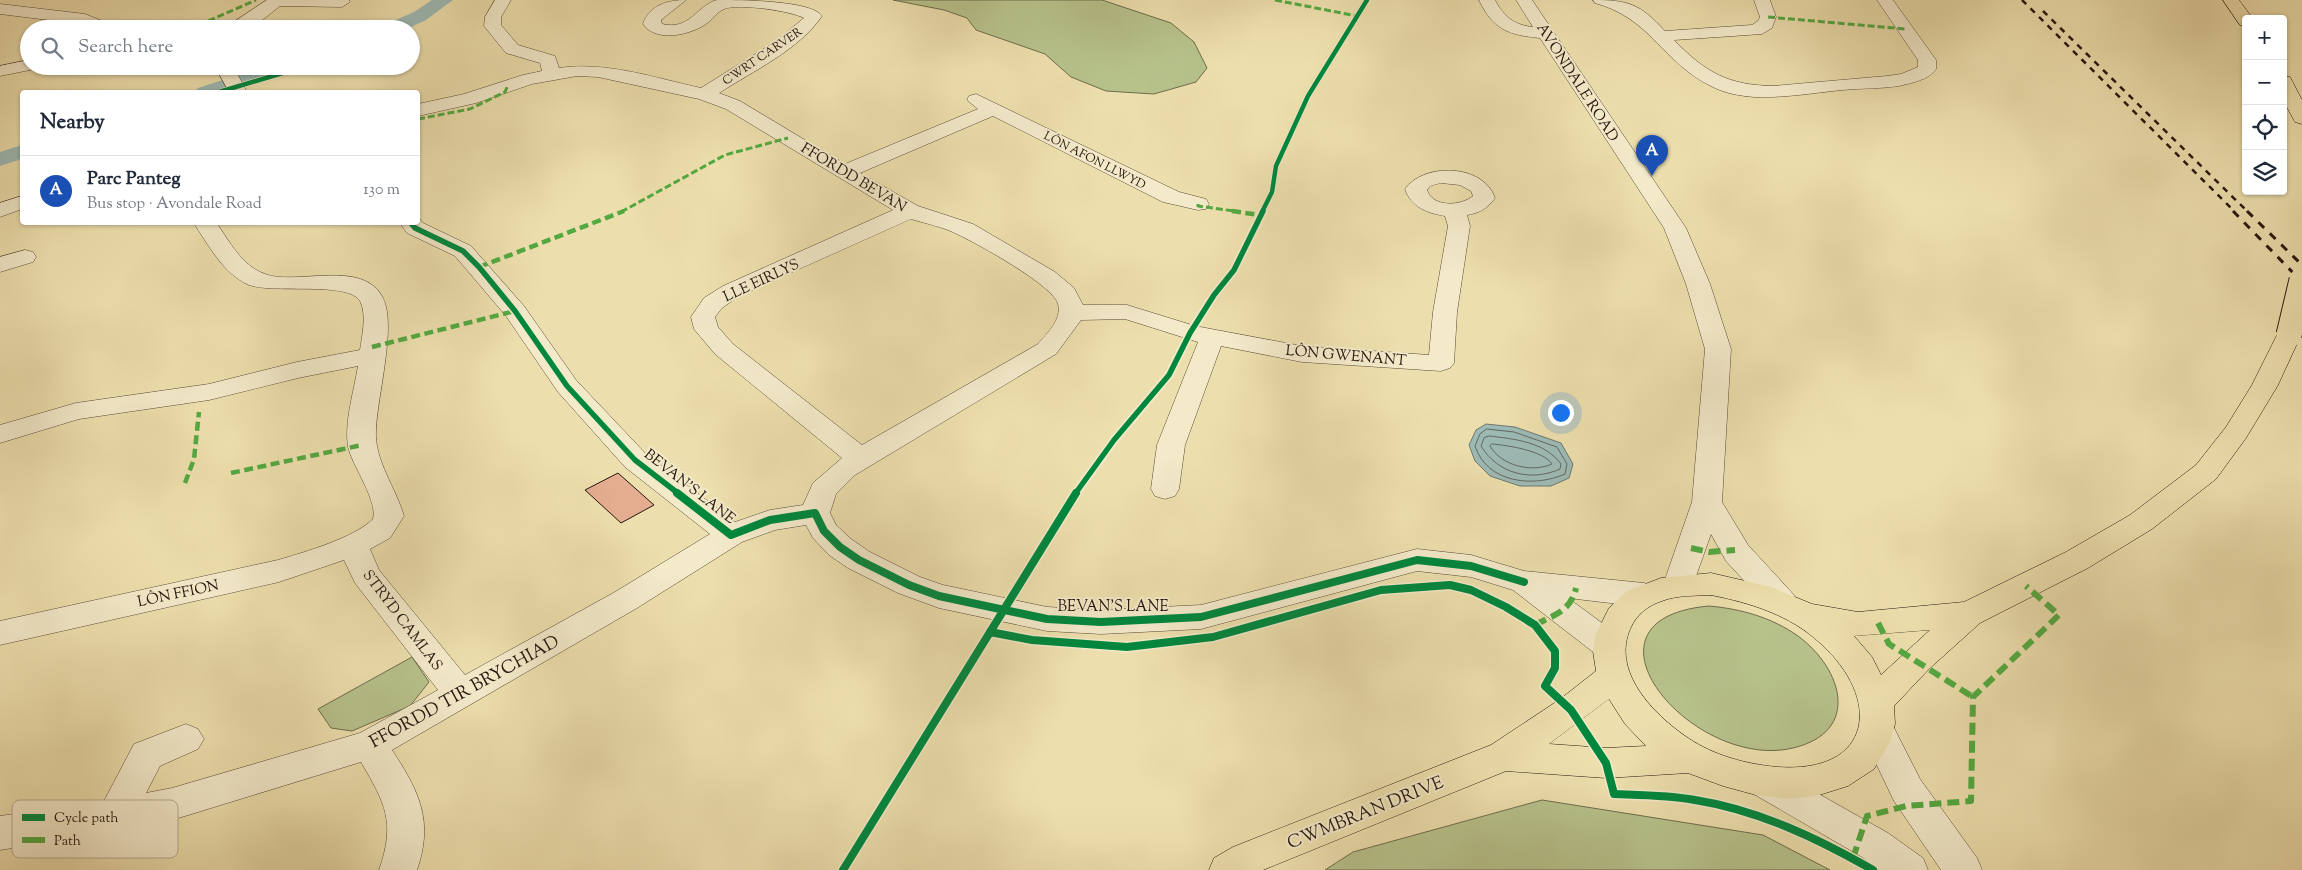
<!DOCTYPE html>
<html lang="en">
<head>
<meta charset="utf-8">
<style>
  :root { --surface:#fff; --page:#f2f2f3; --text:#1f2937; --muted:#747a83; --line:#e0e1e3; --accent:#8f2418 }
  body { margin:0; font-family:"Sorts Mill Goudy",serif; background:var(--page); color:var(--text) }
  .controls { position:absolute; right:15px; top:15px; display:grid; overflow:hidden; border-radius:5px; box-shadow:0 1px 4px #0004 }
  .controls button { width:45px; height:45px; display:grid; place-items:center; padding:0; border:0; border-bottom:1px solid var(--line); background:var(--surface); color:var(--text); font:25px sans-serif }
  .you { position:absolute; left:1560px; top:412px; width:18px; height:18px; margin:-12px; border:4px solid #fff; border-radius:50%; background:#1a73e8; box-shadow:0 0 0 8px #1a73e833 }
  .badge { display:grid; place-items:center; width:32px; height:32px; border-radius:50%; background:var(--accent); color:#fff; font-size:16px; font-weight:700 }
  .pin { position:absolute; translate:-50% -41px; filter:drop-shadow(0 1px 2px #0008) }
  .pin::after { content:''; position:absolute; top:26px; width:18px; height:15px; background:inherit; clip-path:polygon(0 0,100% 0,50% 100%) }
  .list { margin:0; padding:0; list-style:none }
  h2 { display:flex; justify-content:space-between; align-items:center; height:65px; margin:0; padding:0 20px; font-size:21px }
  h2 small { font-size:16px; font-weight:400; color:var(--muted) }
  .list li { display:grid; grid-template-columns:32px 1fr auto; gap:15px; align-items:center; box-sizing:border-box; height:70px; padding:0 20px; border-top:1px solid var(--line) }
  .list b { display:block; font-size:19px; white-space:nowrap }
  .list p { margin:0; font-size:16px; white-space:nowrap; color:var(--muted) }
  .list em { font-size:16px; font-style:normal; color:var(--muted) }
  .icon { flex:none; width:28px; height:28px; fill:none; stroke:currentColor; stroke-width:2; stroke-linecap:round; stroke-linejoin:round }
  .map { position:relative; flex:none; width:2302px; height:870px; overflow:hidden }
  .search { position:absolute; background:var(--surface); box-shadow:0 1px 4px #0004; left:20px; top:20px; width:400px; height:55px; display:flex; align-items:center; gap:12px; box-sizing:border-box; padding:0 18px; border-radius:28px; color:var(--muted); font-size:19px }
  .panel { position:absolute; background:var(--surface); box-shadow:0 1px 4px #0004; left:20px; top:90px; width:400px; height:135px; border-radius:5px }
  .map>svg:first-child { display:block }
</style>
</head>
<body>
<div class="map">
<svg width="2302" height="870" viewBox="0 0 2302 870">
  <rect width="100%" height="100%" fill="#eddfad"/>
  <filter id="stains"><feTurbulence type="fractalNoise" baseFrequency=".004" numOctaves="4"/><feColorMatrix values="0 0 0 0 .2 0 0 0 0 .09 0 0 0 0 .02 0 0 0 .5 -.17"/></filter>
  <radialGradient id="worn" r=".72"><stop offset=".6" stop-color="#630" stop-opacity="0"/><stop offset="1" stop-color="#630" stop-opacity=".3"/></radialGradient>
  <path fill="#b7c28b" stroke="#6e6c4d" d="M893,0H1102L1171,23L1194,42L1207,68L1196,82L1154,94L1106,91L1071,77L1045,54L976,30L967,18L944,10Z
    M1709,606C1741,609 1771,617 1798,636C1843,669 1861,732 1793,748C1693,772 1563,619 1709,606Z
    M412,657L429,682L410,706L352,731L331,728L318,709Z
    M1542,800L1763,835L1830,870H1325L1353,852Z"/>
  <path fill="#9dbab5" stroke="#6d7873" d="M1486,424L1515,427L1561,443L1573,464L1569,478L1551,486H1520L1490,476L1475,461L1469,445L1476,430Z"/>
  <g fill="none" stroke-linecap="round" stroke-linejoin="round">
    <path stroke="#626862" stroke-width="1" d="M1487,429L1514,432L1557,447L1567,464L1565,474C1533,488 1487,483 1475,446L1480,434Z
      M1489,436C1515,439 1545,442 1561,464L1560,469C1531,482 1498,474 1481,446L1484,438Z
      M1492,444C1507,445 1544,451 1552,464C1532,473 1501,466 1490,446Z"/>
    <path fill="#9dbab5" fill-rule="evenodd" d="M432,0H453L426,20L407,29H382L384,25L414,12Z
      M266,66H297L294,70L224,92H195L198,88Z
      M22,145V159L0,166V152Z"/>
  </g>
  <path fill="#e5ad90" stroke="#26160f" d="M618,473L654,505L621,523L585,490Z"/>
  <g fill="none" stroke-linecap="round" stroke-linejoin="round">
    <g stroke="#584836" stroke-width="1">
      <path id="minor" d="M267,0H349L350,2L342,7L280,6L261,21L245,29H223Z
        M495,0H511L501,17V25L518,45L555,56L559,68C606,61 655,78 701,88L776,41L804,18C791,11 738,3 724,9C717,12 712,20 706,24C690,35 656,43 643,24C649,5 668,0 686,0L661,20L662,24C690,31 697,5 717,0C735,0 812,0 822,16C799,50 753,71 719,93L740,101L845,164L978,109L967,100L969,96L976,94L1179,192L1206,199L1209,204L1206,209L1198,210L1163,202L993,116L860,173L918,206L973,224L1055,272L1074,288L1083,305H1127L1195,326L1302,346L1429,355L1433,312L1448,226L1445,216C1427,213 1411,207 1405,189C1424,162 1484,164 1495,198C1487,209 1479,213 1467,215L1470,226L1457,312L1454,363L1450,368L1441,371L1302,362L1221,346L1185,445L1179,489L1175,496L1165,499L1155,496L1151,489L1157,445L1198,342L1125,319L1081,320L1056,354L855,475L836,494L830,513L836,525L851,539L870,552L920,577L943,585L1047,607L1101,610L1201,605L1417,549L1471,555L1524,571L1644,583L1655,587L1660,595L1655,603L1644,607L1568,598L1621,637L1625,646L1621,655L1609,659L1597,655L1513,590L1471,577L1417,571L1201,629L1101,634L1047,631L939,608L898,593L848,568L829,555L813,538L806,525L775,530L742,542L637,608L392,750C419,791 434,821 417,870H379C396,822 385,803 361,762L172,820L116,832L0,850V816L104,801L134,744L186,724L198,729L204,739L198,749L160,766L146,793L172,788L360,733L438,690L355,583L344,560L279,582L0,645V621L278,560C305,552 354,538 373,519C378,501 352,465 348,447C344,422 354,391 358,366L298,378L209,400L79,419L0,443V425L76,403L209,384L297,362L360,350C362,336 367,314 360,301C349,281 274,294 249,285C223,274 208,244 193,222H216C229,241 242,266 265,274C296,286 363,258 383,298C397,326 377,397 376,430C374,460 396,488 404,516L390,538L370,549L379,570L465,675L615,592L710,534L625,467L558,392L506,316L455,256L407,233L399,222H418V217L423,223L471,246L524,306L576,380L645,453L735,522L770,510L803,505L813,483L842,458L715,354L694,329L691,317L704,298L723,286L893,210L726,109L699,99L598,77L577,76L532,84L476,103L418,116V104L464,94L523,75L542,71L540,63L506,53L484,26L485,17ZM1441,183L1460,185L1471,191L1473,196C1461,206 1433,208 1427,190L1430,186ZM911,219C927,224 944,227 959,235C978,244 1054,286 1058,304C1062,320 1047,333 1038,344L862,445L733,344L718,327L715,317L722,308L739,296Z
        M1479,0H1495C1504,17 1514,25 1533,27L1516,0H1532L1686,228L1710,284L1731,349L1722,502L1748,545L1793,594L1798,602L1793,610L1782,614L1771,610L1726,561L1711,534L1690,593L1679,596L1668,593L1663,585L1692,502L1705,349L1686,284L1664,228L1540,38C1509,35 1493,30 1479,0Z
        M1593,0C1629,0 1640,4 1665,31L1752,25L1758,21L1760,17L1754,0H1770L1776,17L1772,28L1762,34L1674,40C1706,73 1728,85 1773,86L1887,76L1901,74L1918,67V60L1877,0H1893L1936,60V69C1929,80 1911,83 1899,86C1880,89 1861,88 1842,90C1813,93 1784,98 1755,97C1740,96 1724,93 1711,86C1663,63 1651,18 1595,3Z
        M0,4L85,14L112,25L114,29H92L81,24L0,14Z
        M29,60V66H37L35,69L0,76V66Z
        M215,66H233L247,92H229Z
        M22,196V209L0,217V203Z
        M25,250L33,252L36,257L33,262L0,272V257Z
        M1878,716L1890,720L1920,779L1977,858L1982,870H1941L1894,801L1860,730L1866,720Z
        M1765,766L1778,771L1888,833L1923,858L1928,870H1879L1862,857L1752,793L1747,782L1752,771Z"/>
    </g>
    <g stroke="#26160f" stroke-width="1">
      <path id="major" d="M2223,0H2239L2253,19H2246V26L2240,25Z
        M2283,76L2290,77L2302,100V124L2295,122L2283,100Z
        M2289,328L2298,330L2301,335L2278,385L2246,438L2216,479L2152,529L2088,568L1980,623L1929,669L1894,706L1895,724L1890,742L1874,769L1848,786L1816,796L1790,799L1756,795L1723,786L1688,773L1606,778L1506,771L1263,870H1209L1214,858L1233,847L1491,745L1559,700L1596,671L1593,651L1596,634L1609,608L1627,591L1661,578L1711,573L1771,587L1812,604L1858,612L1964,602L2066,552L2130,515L2196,465L2226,427L2252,385L2277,335L2280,330ZM1711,595C1751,603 1790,615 1820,643C1883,699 1873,774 1777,767C1746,764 1715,756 1688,738C1654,715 1610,671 1631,627C1637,614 1649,605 1662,601C1677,595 1695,596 1711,595ZM1930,630L1881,675L1872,657L1854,636ZM1609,699L1625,724L1646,746L1606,748L1549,744Z"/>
    </g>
    <use href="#minor" fill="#f3eaca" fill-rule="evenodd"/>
    <use href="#major" fill="#eddfad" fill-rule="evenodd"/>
    <path stroke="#26160f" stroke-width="2.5" stroke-dasharray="6 6" stroke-linecap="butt" d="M2022,0L2235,212
      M2043,11L2248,212"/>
    <path stroke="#26160f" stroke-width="3" stroke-dasharray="8 8" stroke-linecap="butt" d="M2233,211L2302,282
      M2247,211L2302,265"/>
    <g stroke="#26160f" stroke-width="27" stroke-linecap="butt">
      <path id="major-bridge" d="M2289,335L2302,280"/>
    </g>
    <use href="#major-bridge" stroke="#eddfad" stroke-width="25"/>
    <path stroke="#53a941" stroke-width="3" stroke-dasharray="7 3" stroke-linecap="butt" d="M1275,0L1357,16
      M1768,17L1905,29
      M190,29L256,0
      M418,119L470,109L505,92L508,85
      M1198,204V206L1241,212
      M621,212L725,155L788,138"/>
    <path stroke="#53a941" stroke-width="4.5" stroke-dasharray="9 4.5" stroke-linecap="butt" d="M1232,211L1260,215
      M479,267L624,211
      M372,347L515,311
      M231,473L362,445
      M185,483L194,459L199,412"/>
    <path stroke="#53a941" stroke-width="6" stroke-dasharray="12 6" stroke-linecap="butt" d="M1691,548L1709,552L1735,550
      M1878,623L1889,644L1973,697
      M1535,625C1554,615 1571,611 1576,588
      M1853,858L1867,816L1906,806L1971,801L1973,697L2059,615L2026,586"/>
    <g stroke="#f3eaca" stroke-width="6">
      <path id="cycleway-far2" d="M219,92L306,66
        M1262,212L1272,192L1276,166L1308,96L1367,0"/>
    </g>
    <g stroke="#f3eaca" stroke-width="9">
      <path id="cycleway-far1" d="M410,222L415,228L463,251L479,267L515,311L567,386L635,460L679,494
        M1075,494L1114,440L1169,375L1190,333L1214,295L1234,270L1263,211"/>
    </g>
    <g stroke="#f3eaca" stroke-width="11">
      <path id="cycleway" d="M677,493L731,535L770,520L815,513L824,531L840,547L859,560L909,585L939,596L1047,619L1101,622L1201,617L1417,560L1471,566L1524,582
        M990,632L1032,640L1127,647L1213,637L1381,590L1450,585L1471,590L1506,607L1535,625L1555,651V668L1545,686L1571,710L1606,763L1614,794C1641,795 1668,795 1695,800C1758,810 1817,838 1873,870
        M843,870L1076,493"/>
    </g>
    <use href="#cycleway-far2" stroke="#00873e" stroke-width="4.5"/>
    <use href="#cycleway-far1" stroke="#00873e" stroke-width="5.5"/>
    <use href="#cycleway" stroke="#00873e" stroke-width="8"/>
  </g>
  <g text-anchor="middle" stroke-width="4" stroke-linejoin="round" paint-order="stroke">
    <g font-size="12" fill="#26160f" stroke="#f3eaca">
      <text transform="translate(762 56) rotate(-34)" y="4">CWRT CARVER</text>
      <text transform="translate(1095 160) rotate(27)" y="4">LÔN AFON LLWYD</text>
    </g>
    <g font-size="15" fill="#26160f" stroke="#f3eaca">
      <text transform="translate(1578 82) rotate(57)" y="5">AVONDALE ROAD</text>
      <text transform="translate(854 177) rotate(31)" y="5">FFORDD BEVAN</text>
      <text transform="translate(761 280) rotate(-25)" y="5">LLE EIRLYS</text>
      <text transform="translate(1346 355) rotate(5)" y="5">LÔN GWENANT</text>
      <text transform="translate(690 486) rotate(38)" y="5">BEVAN'S LANE</text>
      <text transform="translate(178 593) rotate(-12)" y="5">LÔN FFION</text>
      <text x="1113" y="611">BEVAN'S LANE</text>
      <text transform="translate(403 620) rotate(53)" y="5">STRYD CAMLAS</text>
    </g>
    <g font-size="18" fill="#26160f" stroke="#f3eaca">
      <text transform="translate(464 691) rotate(-29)" y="6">FFORDD TIR BRYCHIAD</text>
      <text transform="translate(1365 812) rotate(-22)" y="6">CWMBRAN DRIVE</text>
    </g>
  </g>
  <rect x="12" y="800" width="166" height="58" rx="8" fill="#f3eaca" stroke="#b6aa92" stroke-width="1"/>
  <rect x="22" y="814" width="23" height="7" fill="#00873e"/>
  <rect x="22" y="837" width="23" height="6" fill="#53a941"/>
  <g font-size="14" fill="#26160f">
    <text x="54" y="822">Cycle path</text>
    <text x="54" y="845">Path</text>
  </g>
  <rect width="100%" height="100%" filter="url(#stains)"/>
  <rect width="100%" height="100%" fill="url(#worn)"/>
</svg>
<div class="controls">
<button>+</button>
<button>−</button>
<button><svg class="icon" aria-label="locate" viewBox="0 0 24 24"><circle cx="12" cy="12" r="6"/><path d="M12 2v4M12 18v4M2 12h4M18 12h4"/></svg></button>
<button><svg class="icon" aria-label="layers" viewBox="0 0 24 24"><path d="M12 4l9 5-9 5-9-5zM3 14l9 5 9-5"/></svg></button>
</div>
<div class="you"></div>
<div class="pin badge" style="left:1652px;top:176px;background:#1a4fb4">A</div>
<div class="search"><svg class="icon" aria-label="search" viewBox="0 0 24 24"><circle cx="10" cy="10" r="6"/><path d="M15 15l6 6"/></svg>Search here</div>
<section class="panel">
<h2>Nearby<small></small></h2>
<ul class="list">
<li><span class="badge" style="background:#1a4fb4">A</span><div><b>Parc Panteg</b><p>Bus stop · Avondale Road</p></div><em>130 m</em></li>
</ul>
</section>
</div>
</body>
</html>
